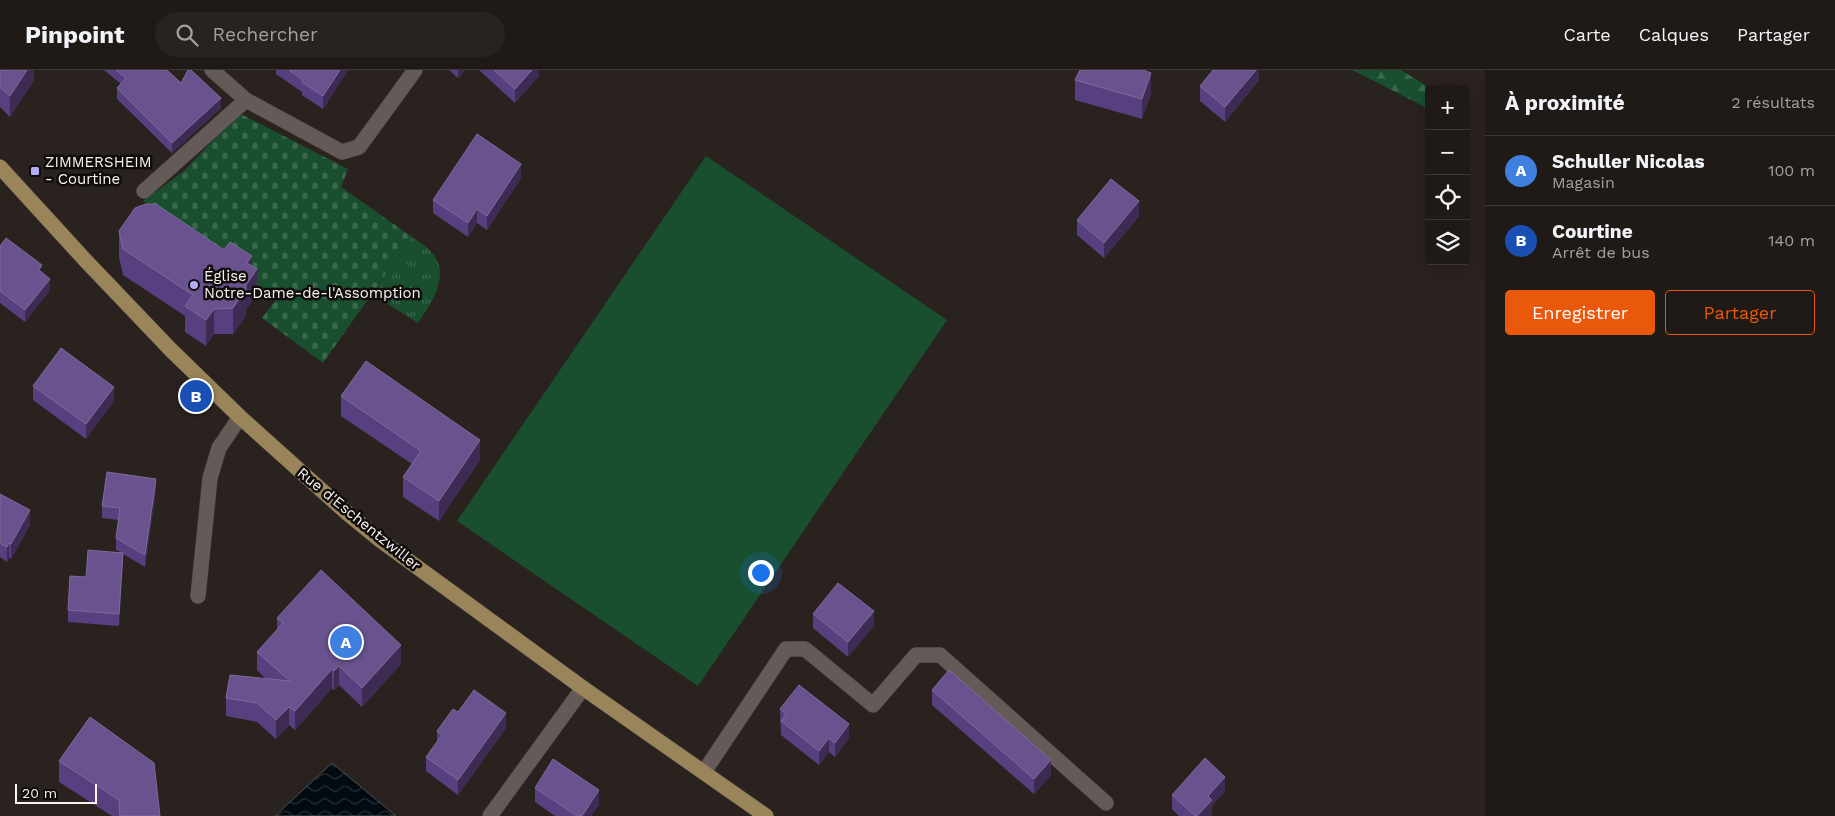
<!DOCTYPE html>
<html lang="fr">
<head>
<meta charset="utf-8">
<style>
  :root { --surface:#201a17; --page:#282320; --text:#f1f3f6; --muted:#a2a1a1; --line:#3d3836; --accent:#ea580c }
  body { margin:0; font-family:"Work Sans",sans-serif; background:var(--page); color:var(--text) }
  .controls { position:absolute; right:15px; top:15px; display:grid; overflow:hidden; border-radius:5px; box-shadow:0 5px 20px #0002 }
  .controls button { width:45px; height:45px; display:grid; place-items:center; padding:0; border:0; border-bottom:1px solid var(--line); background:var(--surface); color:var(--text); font:25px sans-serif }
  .scale { position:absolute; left:15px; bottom:12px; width:82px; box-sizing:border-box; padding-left:5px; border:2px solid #f9f3f1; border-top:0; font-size:14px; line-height:18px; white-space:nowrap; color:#f9f3f1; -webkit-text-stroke:4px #100c0b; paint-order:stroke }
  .you { position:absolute; left:760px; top:502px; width:18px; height:18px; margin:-12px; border:4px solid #fff; border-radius:50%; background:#1a73e8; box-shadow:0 0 0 8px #1a73e833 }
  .badge { display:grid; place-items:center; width:32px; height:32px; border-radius:50%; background:var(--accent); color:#fff; font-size:16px; font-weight:700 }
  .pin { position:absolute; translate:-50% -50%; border:2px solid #fff; box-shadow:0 1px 5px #0006 }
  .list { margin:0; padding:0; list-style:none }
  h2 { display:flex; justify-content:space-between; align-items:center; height:65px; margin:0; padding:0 20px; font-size:21px }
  h2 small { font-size:16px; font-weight:400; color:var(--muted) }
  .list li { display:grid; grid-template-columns:32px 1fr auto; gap:15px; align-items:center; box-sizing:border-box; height:70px; padding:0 20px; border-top:1px solid var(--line) }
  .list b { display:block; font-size:19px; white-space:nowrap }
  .list p { margin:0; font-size:16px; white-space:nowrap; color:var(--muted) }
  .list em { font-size:16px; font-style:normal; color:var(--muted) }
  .actions { display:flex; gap:10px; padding:15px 20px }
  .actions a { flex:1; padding:11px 0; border:1px solid var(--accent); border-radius:5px; text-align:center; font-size:18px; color:var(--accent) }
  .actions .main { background:var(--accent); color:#fff }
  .icon { flex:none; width:28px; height:28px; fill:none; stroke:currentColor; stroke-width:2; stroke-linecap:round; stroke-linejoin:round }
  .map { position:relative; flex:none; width:1485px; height:746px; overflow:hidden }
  header { display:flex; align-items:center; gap:30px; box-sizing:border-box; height:70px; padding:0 25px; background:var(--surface); border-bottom:1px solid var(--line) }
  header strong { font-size:24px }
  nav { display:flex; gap:28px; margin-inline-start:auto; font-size:18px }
  .search { width:350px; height:45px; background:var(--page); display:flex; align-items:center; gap:12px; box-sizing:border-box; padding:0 18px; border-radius:28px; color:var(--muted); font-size:19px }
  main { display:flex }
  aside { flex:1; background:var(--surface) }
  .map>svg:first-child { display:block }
</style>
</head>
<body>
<header>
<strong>Pinpoint</strong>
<div class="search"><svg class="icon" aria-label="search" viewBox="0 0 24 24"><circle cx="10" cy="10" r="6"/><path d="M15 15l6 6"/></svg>Rechercher</div>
<nav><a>Carte</a><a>Calques</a><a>Partager</a></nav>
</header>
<main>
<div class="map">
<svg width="1485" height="746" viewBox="0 0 1485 746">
  <defs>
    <pattern id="forest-firs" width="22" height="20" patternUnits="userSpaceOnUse" patternTransform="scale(1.25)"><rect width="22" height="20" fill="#194f2f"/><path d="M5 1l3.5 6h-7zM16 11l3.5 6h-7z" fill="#3b694e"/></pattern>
    <pattern id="cemetery-stones" width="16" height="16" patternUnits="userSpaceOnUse" patternTransform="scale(1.25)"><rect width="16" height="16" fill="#194f2f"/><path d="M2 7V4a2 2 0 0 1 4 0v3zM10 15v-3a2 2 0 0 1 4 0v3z" fill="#3b694e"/></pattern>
    <pattern id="park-tufts" width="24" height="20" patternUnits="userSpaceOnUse" patternTransform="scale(1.25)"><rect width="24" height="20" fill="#194f2f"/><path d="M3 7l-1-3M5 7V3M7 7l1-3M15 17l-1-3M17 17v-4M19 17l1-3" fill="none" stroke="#3b694e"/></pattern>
    <pattern id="water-waves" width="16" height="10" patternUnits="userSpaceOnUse" patternTransform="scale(1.25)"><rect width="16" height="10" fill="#010b11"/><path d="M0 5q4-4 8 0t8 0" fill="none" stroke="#272f34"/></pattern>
  </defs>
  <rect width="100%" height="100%" fill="#2a221f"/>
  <path fill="url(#forest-firs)" d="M1352,0H1401L1432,19H1429V39Z"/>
  <path fill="url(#cemetery-stones)" d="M239,43L348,99L341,117L412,167L323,293L262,248L275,231L143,131L184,101Z"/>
  <path fill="url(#park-tufts)" d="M412,167C419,172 428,177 434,185C450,207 430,235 418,253L372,224Z"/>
  <path fill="#194f2f" d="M706,86L947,250L698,616L457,451Z"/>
  <path fill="url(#water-waves)" stroke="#4b5154" d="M332,693L396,746H275Z"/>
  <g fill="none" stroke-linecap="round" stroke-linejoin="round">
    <g stroke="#453e3b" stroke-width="16">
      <path id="minor" d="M212,0L246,30L342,82L359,77L415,0
        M144,121L246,30
        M198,526L210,408L219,378L240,347
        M704,702L786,579H805L873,635L916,585H940L1106,733
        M490,746L583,618"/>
    </g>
    <g stroke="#453e3b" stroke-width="16">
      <path id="major" d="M0,97L86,191L171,280L240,347L347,443L380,470L583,618L766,746"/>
    </g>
    <use href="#minor" stroke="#645a57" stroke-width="15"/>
    <use href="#major" stroke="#998559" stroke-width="15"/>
  </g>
  <path fill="#573f80" d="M0,0H34V10L10,47L0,37Z
    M104,0H167L181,13L221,38L172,83L117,29V18L121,14Z
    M276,0H348L323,39L302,25V22L276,4Z
    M449,0H465L458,8Z
    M479,0H539V6L515,33Z
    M1256,0H1259V10L1225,52L1200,31V16Z
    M1075,10L1151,23L1142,49L1075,30Z
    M521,108L487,160L477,153L468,167L433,143V130Z
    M1139,146L1104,188L1077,165V150Z
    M119,161L224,180L252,196L257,225L246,239V246L233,264H214L206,276L185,262V246L123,205L119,187Z
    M0,176L42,202L50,220L25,252L0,233Z
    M33,316L114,331L86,369L33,330Z
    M341,326L480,390L439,451L403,427V407L412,394L341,346Z
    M156,421L145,497L123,484L119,556L68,552V540L86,507L121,482L116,480V468L119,450L102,448V436Z
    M0,424L30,455L11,489L9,487L7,492L0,487Z
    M813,544L874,556L848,587L813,558Z
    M277,548L401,594L362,637L339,615L334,620L332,618L295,660L289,655L276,669L257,652L226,646V628L266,609L257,600V582L277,560Z
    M932,620L1051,705L1034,724L932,635Z
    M780,639L849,668L835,687L829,682L819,695L781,665Z
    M458,642L506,658L458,725L426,701V687L437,671V661Z
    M59,691L160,746H112L59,712Z
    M535,718L599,734L591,746H555L535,732Z
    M1225,721L1212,736V745L1210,746H1179L1172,739V725Z"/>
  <path fill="#3e2b54" d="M27,0H34V10L10,47V26Z
    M340,0H348L323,39V26Z
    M458,0H465L458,8Z
    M532,0H539V6L515,33V19Z
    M1256,0H1259V10L1225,52V37Z
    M1151,3V23L1142,49V29Z
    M221,28V38L172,83V73Z
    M521,94V108L487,160V146Z
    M1139,131V146L1104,188V173Z
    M477,139V153L468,167V153Z
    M252,186V206L257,199V225L246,239V246L233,264V238L247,193Z
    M50,209V220L25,252V240Z
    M214,239V264L206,276V250Z
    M114,317V331L86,369V354Z
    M480,370V390L439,451V431Z
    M156,409V421L145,497V485Z
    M30,440V455L11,489V474Z
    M9,473V487L7,492V477Z
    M123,483V494L119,556V544Z
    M874,541V556L848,587V572Z
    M401,575V594L362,637V618Z
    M339,596V615L334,620V601Z
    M332,599V618L295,660V641Z
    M289,637V655L276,669V650Z
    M506,643V658L458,725V710Z
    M849,654V668L835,687V673Z
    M829,668V682L819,695V681Z
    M1051,690V705L1034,724V709Z
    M1225,707V721L1212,736V745L1210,746H1197L1208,726Z
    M599,720V734L591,746H582Z"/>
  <path fill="#69528d" stroke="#7f6b9c" d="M0,0H27L10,26L0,17Z
    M116,0H167L181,13L188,0H191L221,28L172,73L117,18L126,8Z
    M289,0H340L323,26L302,12L303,10Z
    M494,0H532L515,19Z
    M1080,0H1143L1151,3L1142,29L1075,10Z
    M1213,0H1256L1225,37L1200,16Z
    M477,64L521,94L487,146L477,139L468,153L433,130Z
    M1111,109L1139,131L1104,173L1077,150Z
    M146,134H156L224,180L230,172L252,186L247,193L257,199L246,215V220L233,238L214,239L206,250L185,236L193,225L123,179L119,161L135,138Z
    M6,168L42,195L39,200L50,209L25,240L0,221V176Z
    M61,278L114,317L86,354L33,316Z
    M366,291L480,370L439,431L403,407L421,381L341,326Z
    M107,402L156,409L145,485L116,468L120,438L102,436Z
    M0,424L30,440L11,474L9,473L7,477L0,473Z
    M88,480L123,483L119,544L68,540L70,506L86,507Z
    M321,500L401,575L362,618L339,596L334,601L332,599L295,641L289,637L276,650L257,633L226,628L230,605L290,611L257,582L283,553L277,548Z
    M838,513L874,541L848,572L813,544Z
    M949,600L1051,690L1034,709L932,620Z
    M799,615L849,654L835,673L829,668L819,681L781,651L786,644L780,639Z
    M474,620L506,643L458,710L426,687L442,665L437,661L453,639L458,642Z
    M90,647L154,693L160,746H120L119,730L59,691Z
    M1205,688L1225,707L1208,726L1212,730L1197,746H1195L1172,725Z
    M553,689L599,720L582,746H577L535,718Z"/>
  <g fill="#b4acf9" stroke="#100c0b" stroke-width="2">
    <rect x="30" y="96" width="10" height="10" rx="2.5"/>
    <circle cx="194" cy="215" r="5"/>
  </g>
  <g text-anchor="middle" stroke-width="5" stroke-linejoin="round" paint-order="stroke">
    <g font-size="15" fill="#f9f3f1" stroke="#100c0b" text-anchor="start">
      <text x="45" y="97">ZIMMERSHEIM<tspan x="45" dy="17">- Courtine</tspan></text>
      <text x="204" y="211">Église<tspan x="204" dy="17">Notre-Dame-de-l'Assomption</tspan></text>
    </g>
    <g font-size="15" fill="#f9f3f1" stroke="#100c0b">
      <text transform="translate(359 449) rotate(39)" y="5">Rue d'Eschentzwiller</text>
    </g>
  </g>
</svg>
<div class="controls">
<button>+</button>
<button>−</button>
<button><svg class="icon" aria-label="locate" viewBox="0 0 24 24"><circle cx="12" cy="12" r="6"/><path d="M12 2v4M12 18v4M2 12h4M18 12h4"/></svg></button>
<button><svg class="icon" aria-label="layers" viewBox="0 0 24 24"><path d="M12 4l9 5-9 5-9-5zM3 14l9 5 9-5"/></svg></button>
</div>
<div class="scale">20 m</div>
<div class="you"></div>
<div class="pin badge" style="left:346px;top:572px;background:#3f7fe0">A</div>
<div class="pin badge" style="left:196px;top:326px;background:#1a4fb4">B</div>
</div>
<aside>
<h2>À proximité<small>2 résultats</small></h2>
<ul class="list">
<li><span class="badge" style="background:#3f7fe0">A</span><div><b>Schuller Nicolas</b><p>Magasin</p></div><em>100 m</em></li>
<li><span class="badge" style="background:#1a4fb4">B</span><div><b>Courtine</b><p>Arrêt de bus</p></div><em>140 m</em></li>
</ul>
<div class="actions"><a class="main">Enregistrer</a><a>Partager</a></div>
</aside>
</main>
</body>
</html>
